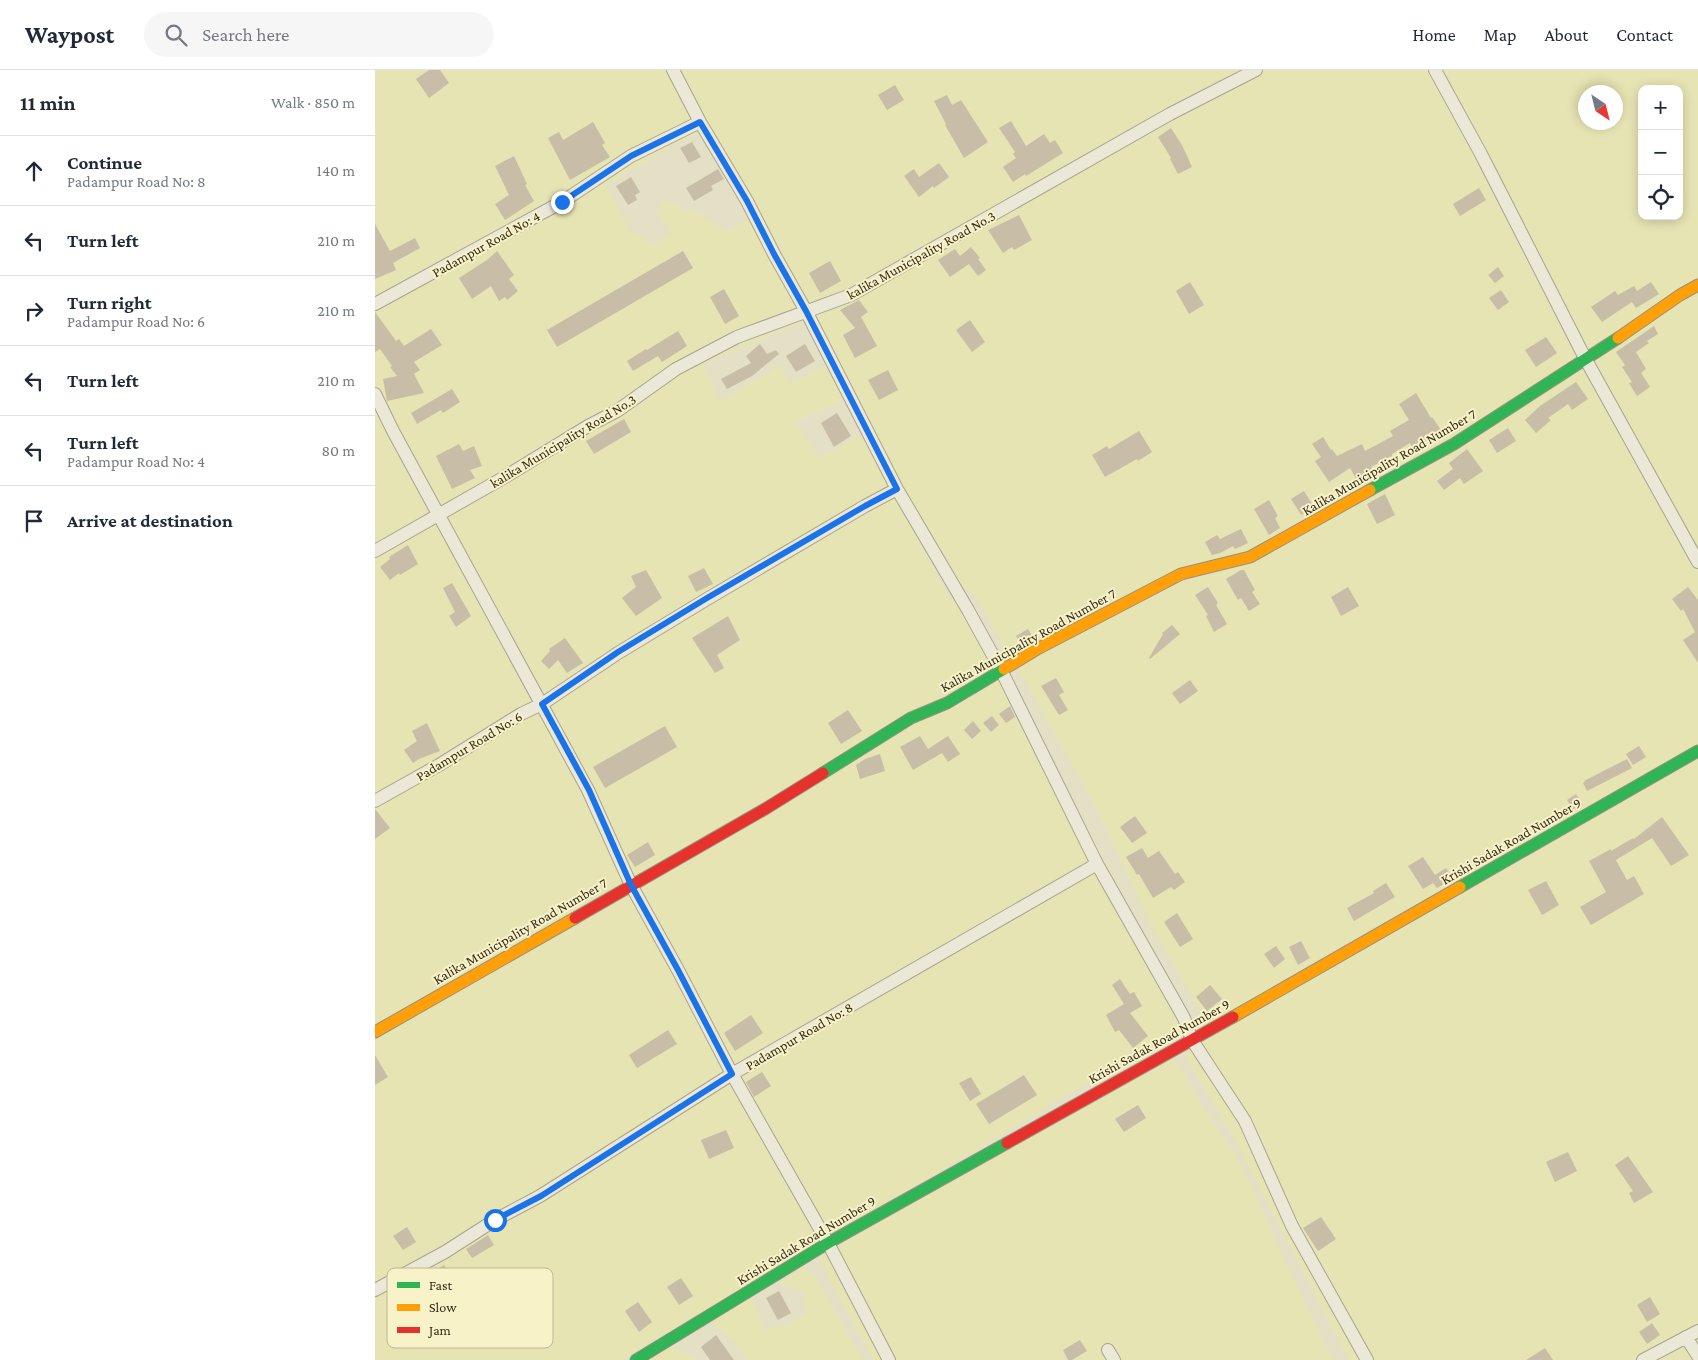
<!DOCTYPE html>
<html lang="en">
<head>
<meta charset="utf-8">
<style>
  :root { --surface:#fff; --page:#f6f6f7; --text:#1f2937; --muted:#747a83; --line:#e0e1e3 }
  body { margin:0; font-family:"Crimson Pro",serif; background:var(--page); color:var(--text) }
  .controls { position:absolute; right:15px; top:15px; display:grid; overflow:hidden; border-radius:10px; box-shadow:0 2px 12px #0003 }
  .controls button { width:45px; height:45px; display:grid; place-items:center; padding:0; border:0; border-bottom:1px solid var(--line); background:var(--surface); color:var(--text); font:25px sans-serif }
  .compass { position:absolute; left:1203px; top:15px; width:45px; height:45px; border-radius:50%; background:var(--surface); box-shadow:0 2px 12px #0003; rotate:145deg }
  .stop { position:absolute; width:15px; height:15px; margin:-11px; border:4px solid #1a73e8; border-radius:50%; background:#fff }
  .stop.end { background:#1a73e8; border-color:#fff; box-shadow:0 1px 5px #0008 }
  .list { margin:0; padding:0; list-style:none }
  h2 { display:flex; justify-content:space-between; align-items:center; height:65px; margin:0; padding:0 20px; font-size:21px }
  h2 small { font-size:16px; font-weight:400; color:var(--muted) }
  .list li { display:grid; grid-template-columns:32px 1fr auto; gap:15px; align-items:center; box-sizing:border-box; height:70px; padding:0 20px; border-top:1px solid var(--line) }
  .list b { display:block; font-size:19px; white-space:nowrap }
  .list p { margin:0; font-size:16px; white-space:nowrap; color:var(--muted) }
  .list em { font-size:16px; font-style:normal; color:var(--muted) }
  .icon { flex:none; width:28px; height:28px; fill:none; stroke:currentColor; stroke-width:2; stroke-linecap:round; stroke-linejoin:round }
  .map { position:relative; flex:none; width:1323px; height:1290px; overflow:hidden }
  header { display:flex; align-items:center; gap:30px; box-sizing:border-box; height:70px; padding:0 25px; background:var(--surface); border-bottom:1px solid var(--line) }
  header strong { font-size:24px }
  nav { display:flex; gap:28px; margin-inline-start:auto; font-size:18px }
  .search { width:350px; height:45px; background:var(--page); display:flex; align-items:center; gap:12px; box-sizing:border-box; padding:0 18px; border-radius:28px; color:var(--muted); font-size:19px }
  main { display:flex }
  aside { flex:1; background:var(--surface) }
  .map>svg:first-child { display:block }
</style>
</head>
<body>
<header>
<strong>Waypost</strong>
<div class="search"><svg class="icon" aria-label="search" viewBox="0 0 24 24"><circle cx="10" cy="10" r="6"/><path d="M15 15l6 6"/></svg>Search here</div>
<nav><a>Home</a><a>Map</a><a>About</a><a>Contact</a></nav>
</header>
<main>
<aside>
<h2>11 min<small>Walk · 850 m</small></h2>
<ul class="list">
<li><svg class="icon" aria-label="ahead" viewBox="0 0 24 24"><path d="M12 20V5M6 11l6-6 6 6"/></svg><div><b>Continue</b><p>Padampur Road No: 8</p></div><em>140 m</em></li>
<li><svg class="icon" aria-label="left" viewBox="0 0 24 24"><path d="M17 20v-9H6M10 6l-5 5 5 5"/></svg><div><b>Turn left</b></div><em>210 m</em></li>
<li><svg class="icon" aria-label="right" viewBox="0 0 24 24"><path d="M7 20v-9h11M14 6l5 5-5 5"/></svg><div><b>Turn right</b><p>Padampur Road No: 6</p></div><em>210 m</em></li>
<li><svg class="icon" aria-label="left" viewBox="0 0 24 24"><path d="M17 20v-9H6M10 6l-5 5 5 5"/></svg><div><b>Turn left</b></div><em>210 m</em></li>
<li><svg class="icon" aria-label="left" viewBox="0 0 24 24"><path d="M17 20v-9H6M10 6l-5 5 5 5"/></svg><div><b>Turn left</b><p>Padampur Road No: 4</p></div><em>80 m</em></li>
<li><svg class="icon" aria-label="arrive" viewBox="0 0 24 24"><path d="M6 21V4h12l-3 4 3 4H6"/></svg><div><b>Arrive at destination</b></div></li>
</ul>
</aside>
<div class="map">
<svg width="1323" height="1290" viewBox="0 0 1323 1290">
  <rect width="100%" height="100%" fill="#e4e0c5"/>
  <path fill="#e6e4b3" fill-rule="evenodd" d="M0,0H292L324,63L297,75L231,115L254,159L278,175L296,163L282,142L288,131L310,140L326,144L353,162L376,147L410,217L430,251L328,294L345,332L405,295L416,314L451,295L469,330L421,352L445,388L488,363L574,528L595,542L764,854L816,957L783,972L696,1022L610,1075L468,1157L246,1290H0Z
    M303,0H1323V1290H974L862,1074L811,987L803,971L827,958L825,940L775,853L725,745L651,613L633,586L613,546L598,523L579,518ZM1267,19H1304V146H1267ZM1210,22H1240V52H1210Z
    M792,982L809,1003L827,1036L861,1086L876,1115L911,1193L958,1290H499L448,1198L445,1186Z
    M428,1196L441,1206L468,1256L489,1290H371L372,1288L356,1270L335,1251L375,1225L390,1260L414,1255L431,1242L428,1222L405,1214Z
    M291,1275L307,1282L321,1290H268Z"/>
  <path fill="#c8bda6" d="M54,0H65L74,13L54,28L41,9Z
    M520,15L529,30L512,40L503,25Z
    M572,25L577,35L586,30L613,72L589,88L570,55L571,54L559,31Z
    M636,51L651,76L669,64L675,73L680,70L688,83L651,106L650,104L638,112L628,97L641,88L638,84L640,82L624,58Z
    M218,52L230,73L227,75L235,87L195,110L173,68L184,62L188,70Z
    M796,58L807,75L817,97L803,104L795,89L796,88L783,67Z
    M317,72L326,87L314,93L305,78Z
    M139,86L152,114L150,115L159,131L130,150L120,134L134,125L120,96Z
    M564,93L574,107L559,118L558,116L544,127L529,106L539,99L544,107Z
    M343,99L349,109L336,116L338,120L319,131L311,118Z
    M256,107L265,122L260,125L262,130L253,135L241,116Z
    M1104,118L1111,130L1085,146L1078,134Z
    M644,145L657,170L639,180L637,177L628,183L613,160Z
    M0,154L15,181L40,168L45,178L18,193L21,200L0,209Z
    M596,177L605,188L603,189L611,200L603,206L594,194L575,207L563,190L580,179L585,186Z
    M122,181L139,205L134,209L143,221L132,230L130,227L124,231L116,216L97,229L84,208L112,190Z
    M308,181L318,198L182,277L172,260Z
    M455,191L466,211L445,223L434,203Z
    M1123,197L1129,206L1120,213L1113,205Z
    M815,212L829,235L814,244L801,221Z
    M1276,212L1284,224L1261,238L1257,232L1227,252L1216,237L1240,221L1243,225L1259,216L1262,221Z
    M349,219L364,246L350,254L335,227Z
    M1126,220L1134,232L1123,240L1114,228Z
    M484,230L493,242L486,247L502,276L480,288L468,265L480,258L465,240Z
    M0,242L21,271L24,269L29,276L56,259L67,275L39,292L45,300L39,304L49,323L12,331L8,309L22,306L15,297L17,296L5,279L0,282Z
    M595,250L610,272L597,282L581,260Z
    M1279,256L1283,264L1272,271L1274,273L1261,282L1271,299L1266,303L1275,317L1262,326L1254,313L1257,312L1247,297L1250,295L1241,282Z
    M303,261L312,276L287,292L283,286L258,301L252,291L271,279L272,280Z
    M1171,267L1182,283L1161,297L1150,280Z
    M385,274L392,284L401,280L404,284L377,306L352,319L346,309L376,293L371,286Z
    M430,274L440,291L421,302L411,286Z
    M513,300L523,320L504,330L493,310Z
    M1201,312L1213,329L1197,340L1193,334L1173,348L1176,350L1161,363L1150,350L1165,336Z
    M77,319L85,332L68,343L66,340L42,354L36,343Z
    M1041,323L1056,348L1057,347L1066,360L1048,372L1051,377L1040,383L1035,373L1017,384V386L996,397L1001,405L984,414L975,398L954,412L940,391L946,387L937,374L948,367L956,380L957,379L962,386L987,374L990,381L1018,366L1015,361L1034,350L1024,334Z
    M462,343L476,366L459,377L446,353Z
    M249,349L256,362L219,384L211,371Z
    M1133,358L1141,371L1122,383L1114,370Z
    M764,361L777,382L763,391L762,389L730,407L717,385L732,376L734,379Z
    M84,374L88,381L99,376L107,396L95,400L100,408L77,419L61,386Z
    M1092,379L1108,401L1089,414L1085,408L1069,420L1062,411L1078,399L1074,393Z
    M929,421L939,437L926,445L916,429Z
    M1010,424L1020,445L1002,454L992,434Z
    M894,430L903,446L900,448L905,458L894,465L879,439Z
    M866,459L873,473L860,479L858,476L845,483L837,485L830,472L842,465L845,469Z
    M33,475L43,494L25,505L24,503L15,510L5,497L15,489L14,487Z
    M329,498L338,514L321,522L313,506Z
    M271,500L287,528L261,546L247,528L261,517L256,506Z
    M866,500H869L880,520L877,522L885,534L874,541L866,528L863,530L851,509Z
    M77,513L96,546L81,557L74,546L80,542L68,518Z
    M833,517L843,533L841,535L852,554L839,562L831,546L833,545L820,525Z
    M973,517L984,536L966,546L956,527Z
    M1313,517L1323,530V593L1308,570L1320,562L1308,539L1306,541L1297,529Z
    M353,546L365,570L342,585L349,598L340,603L317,568Z
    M797,555L805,564L775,589L774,588L788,564L787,563Z
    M653,559L659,569L647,576L641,566Z
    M190,568L208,593L192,603L183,590L174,599L166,591L175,581L174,579Z
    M681,608L689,622L684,625L693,640L684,645L666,616Z
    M815,610L823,621L805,634L797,623Z
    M635,636L640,647L631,653L624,644Z
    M473,640L487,661L466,674L453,653Z
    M617,646L624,655L616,662L608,653Z
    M598,651L606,661L597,669L589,660Z
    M52,653L65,681L44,689L38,693L29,680L42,671L37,661Z
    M290,656L302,677L230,718L218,697Z
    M545,666L553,679L573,666L585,684L573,692L567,683L538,700L525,677Z
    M1264,676L1271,687L1258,695L1251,684Z
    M505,684L510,701L485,709L481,695L490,689Z
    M1252,689L1257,698L1212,721L1208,713L1210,712L1209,711Z
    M1201,724L1208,735L1198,740L1192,730Z
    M0,739L15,758L0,769Z
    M760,746L772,763L757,773L745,757Z
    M1287,747L1314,785L1296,796L1277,768L1241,790L1252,810L1259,806L1269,824L1216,855L1205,837L1231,822L1214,791L1236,779V781L1258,768L1259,769Z
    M273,772L280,785L260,797L252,785Z
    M767,778L773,788L784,781L800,804L803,802L810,812L799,820L796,817L778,828L764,804L762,805L751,787Z
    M1048,787L1060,805L1071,798L1078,809L1062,818L1058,813L1048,819L1033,796Z
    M1171,811L1184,835L1167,845L1153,820Z
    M1011,813L1020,827L979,851L972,838L999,823L998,821Z
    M802,843L818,869L805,877L789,852Z
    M926,871L935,888L923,895L914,877Z
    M901,876L910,889L899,898L889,884Z
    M745,909L755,924L759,922L767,936L755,943L773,966L758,978L744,960L740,962L731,945L749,934L737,915Z
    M835,915L847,929L832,941L821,927Z
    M376,945L388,963L360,981L349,963Z
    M293,960L302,974L262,998L254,985Z
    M0,985L13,1007L0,1015Z
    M387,1002L396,1016L379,1027L371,1012Z
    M649,1005L662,1025L614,1054L601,1034Z
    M596,1007L606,1024L595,1031L584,1013Z
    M763,1035L771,1048L749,1062L740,1049Z
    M351,1060L359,1078L334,1089L326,1070Z
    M1193,1082L1202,1101L1180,1112L1171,1092Z
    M1253,1086L1278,1122L1259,1133L1254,1123L1258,1121L1240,1095Z
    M946,1147L961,1169L943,1181L928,1158Z
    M32,1157L41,1172L28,1180L18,1166Z
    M113,1165L119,1175L97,1188L91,1179Z
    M69,1195L74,1203L51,1219L54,1223L41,1230L32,1214L45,1207L46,1210Z
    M306,1208L318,1226L304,1235L292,1217Z
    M404,1221L416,1243L403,1250L391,1228Z
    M1275,1227L1285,1244L1272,1252L1262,1235Z
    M263,1232L277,1252L264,1262L250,1241Z
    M1277,1253L1285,1265L1272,1274L1264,1262Z
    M341,1265L359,1290H335L326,1277Z
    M705,1270L712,1281L697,1290H693L688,1280Z
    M1170,1278L1178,1290H1151Z"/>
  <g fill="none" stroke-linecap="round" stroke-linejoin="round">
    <g stroke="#a8a390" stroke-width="14">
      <path id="street" d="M298,0L325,52L372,131L399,184L431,241L522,419L593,540L626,600L722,794L809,948L817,970L870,1051L917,1156L992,1290
        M1060,0L1106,84L1211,290L1323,492
        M0,234L187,132L256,86L325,52
        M0,324L18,361L213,720L256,815L303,900L357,1004L453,1173L514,1290
        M0,481L128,408L213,356L242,341L301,299L362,267L476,225L795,44L881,0
        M0,731L64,695L146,644L167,634L243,583L332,529L490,436L522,419
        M0,1220L70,1182L120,1150L165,1126L357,1004L722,794
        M1311,1267L1323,1286
        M733,1280L739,1290
        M1268,1290L1323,1261"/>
    </g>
    <g stroke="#979280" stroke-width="13">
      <path id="fast" d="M995,420L1079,374L1243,268
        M448,703L536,648L572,633L629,599
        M1085,817L1323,681
        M261,1290L453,1173L632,1073"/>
    </g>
    <g stroke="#979280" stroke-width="13">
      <path id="slow" d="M1243,268L1305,225L1323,215
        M629,599L664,578L806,504L875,487L995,420
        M858,947L1085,817
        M0,962L200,848"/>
    </g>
    <g stroke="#979280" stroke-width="13">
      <path id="jam" d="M200,848L390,739L448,703
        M632,1073L858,947"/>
    </g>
    <use href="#street" stroke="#ebe8d8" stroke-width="12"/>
    <use href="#fast" stroke="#30b455" stroke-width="11"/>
    <use href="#slow" stroke="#ff9f0a" stroke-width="11"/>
    <use href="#jam" stroke="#e5322d" stroke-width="11"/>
  </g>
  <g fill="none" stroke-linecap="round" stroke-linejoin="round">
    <path stroke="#1a73e8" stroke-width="6" d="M120,1150L166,1126L357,1004L303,900L256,815L214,720L167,634L243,582L332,528L490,436L522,419L431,241L399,184L372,131L325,52L256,86L187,132"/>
  </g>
  <g text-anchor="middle" stroke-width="4" stroke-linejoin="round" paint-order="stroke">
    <g font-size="14" fill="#352b19" stroke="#f8f2c8">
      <text transform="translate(111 174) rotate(-29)" y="5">Padampur Road No: 4</text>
      <text transform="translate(546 185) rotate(-29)" y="5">kalika Municipality Road No.3</text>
      <text transform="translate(188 371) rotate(-31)" y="5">kalika Municipality Road No.3</text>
      <text transform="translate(1014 392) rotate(-30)" y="5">Kalika Municipality Road Number 7</text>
      <text transform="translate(653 570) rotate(-29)" y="5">Kalika Municipality Road Number 7</text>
      <text transform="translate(94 676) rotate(-31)" y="5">Padampur Road No: 6</text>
      <text transform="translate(1136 771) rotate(-30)" y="5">Krishi Sadak Road Number 9</text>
      <text transform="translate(145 861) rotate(-30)" y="5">Kalika Municipality Road Number 7</text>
      <text transform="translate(424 966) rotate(-30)" y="5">Padampur Road No: 8</text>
      <text transform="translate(784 971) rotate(-29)" y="5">Krishi Sadak Road Number 9</text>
      <text transform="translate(431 1170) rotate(-31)" y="5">Krishi Sadak Road Number 9</text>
    </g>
  </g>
  <rect x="12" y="1198" width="166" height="80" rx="8" fill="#f8f2c8" stroke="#beb694" stroke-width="1"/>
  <rect x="22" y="1212" width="23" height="6" fill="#30b455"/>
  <rect x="22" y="1234" width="23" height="7" fill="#ff9f0a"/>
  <rect x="22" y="1257" width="23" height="6" fill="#e5322d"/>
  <g font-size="14" fill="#352b19">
    <text x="54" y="1220">Fast</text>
    <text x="54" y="1242">Slow</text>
    <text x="54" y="1265">Jam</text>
  </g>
</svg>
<div class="controls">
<button>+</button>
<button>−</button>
<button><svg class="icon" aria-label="locate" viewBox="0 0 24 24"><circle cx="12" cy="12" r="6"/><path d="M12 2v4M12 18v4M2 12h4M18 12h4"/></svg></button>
</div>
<svg class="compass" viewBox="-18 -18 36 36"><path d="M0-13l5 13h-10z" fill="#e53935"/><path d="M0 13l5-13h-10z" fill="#747a83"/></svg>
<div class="stop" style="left:120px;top:1150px"></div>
<div class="stop end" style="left:187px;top:132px"></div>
</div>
</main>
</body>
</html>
